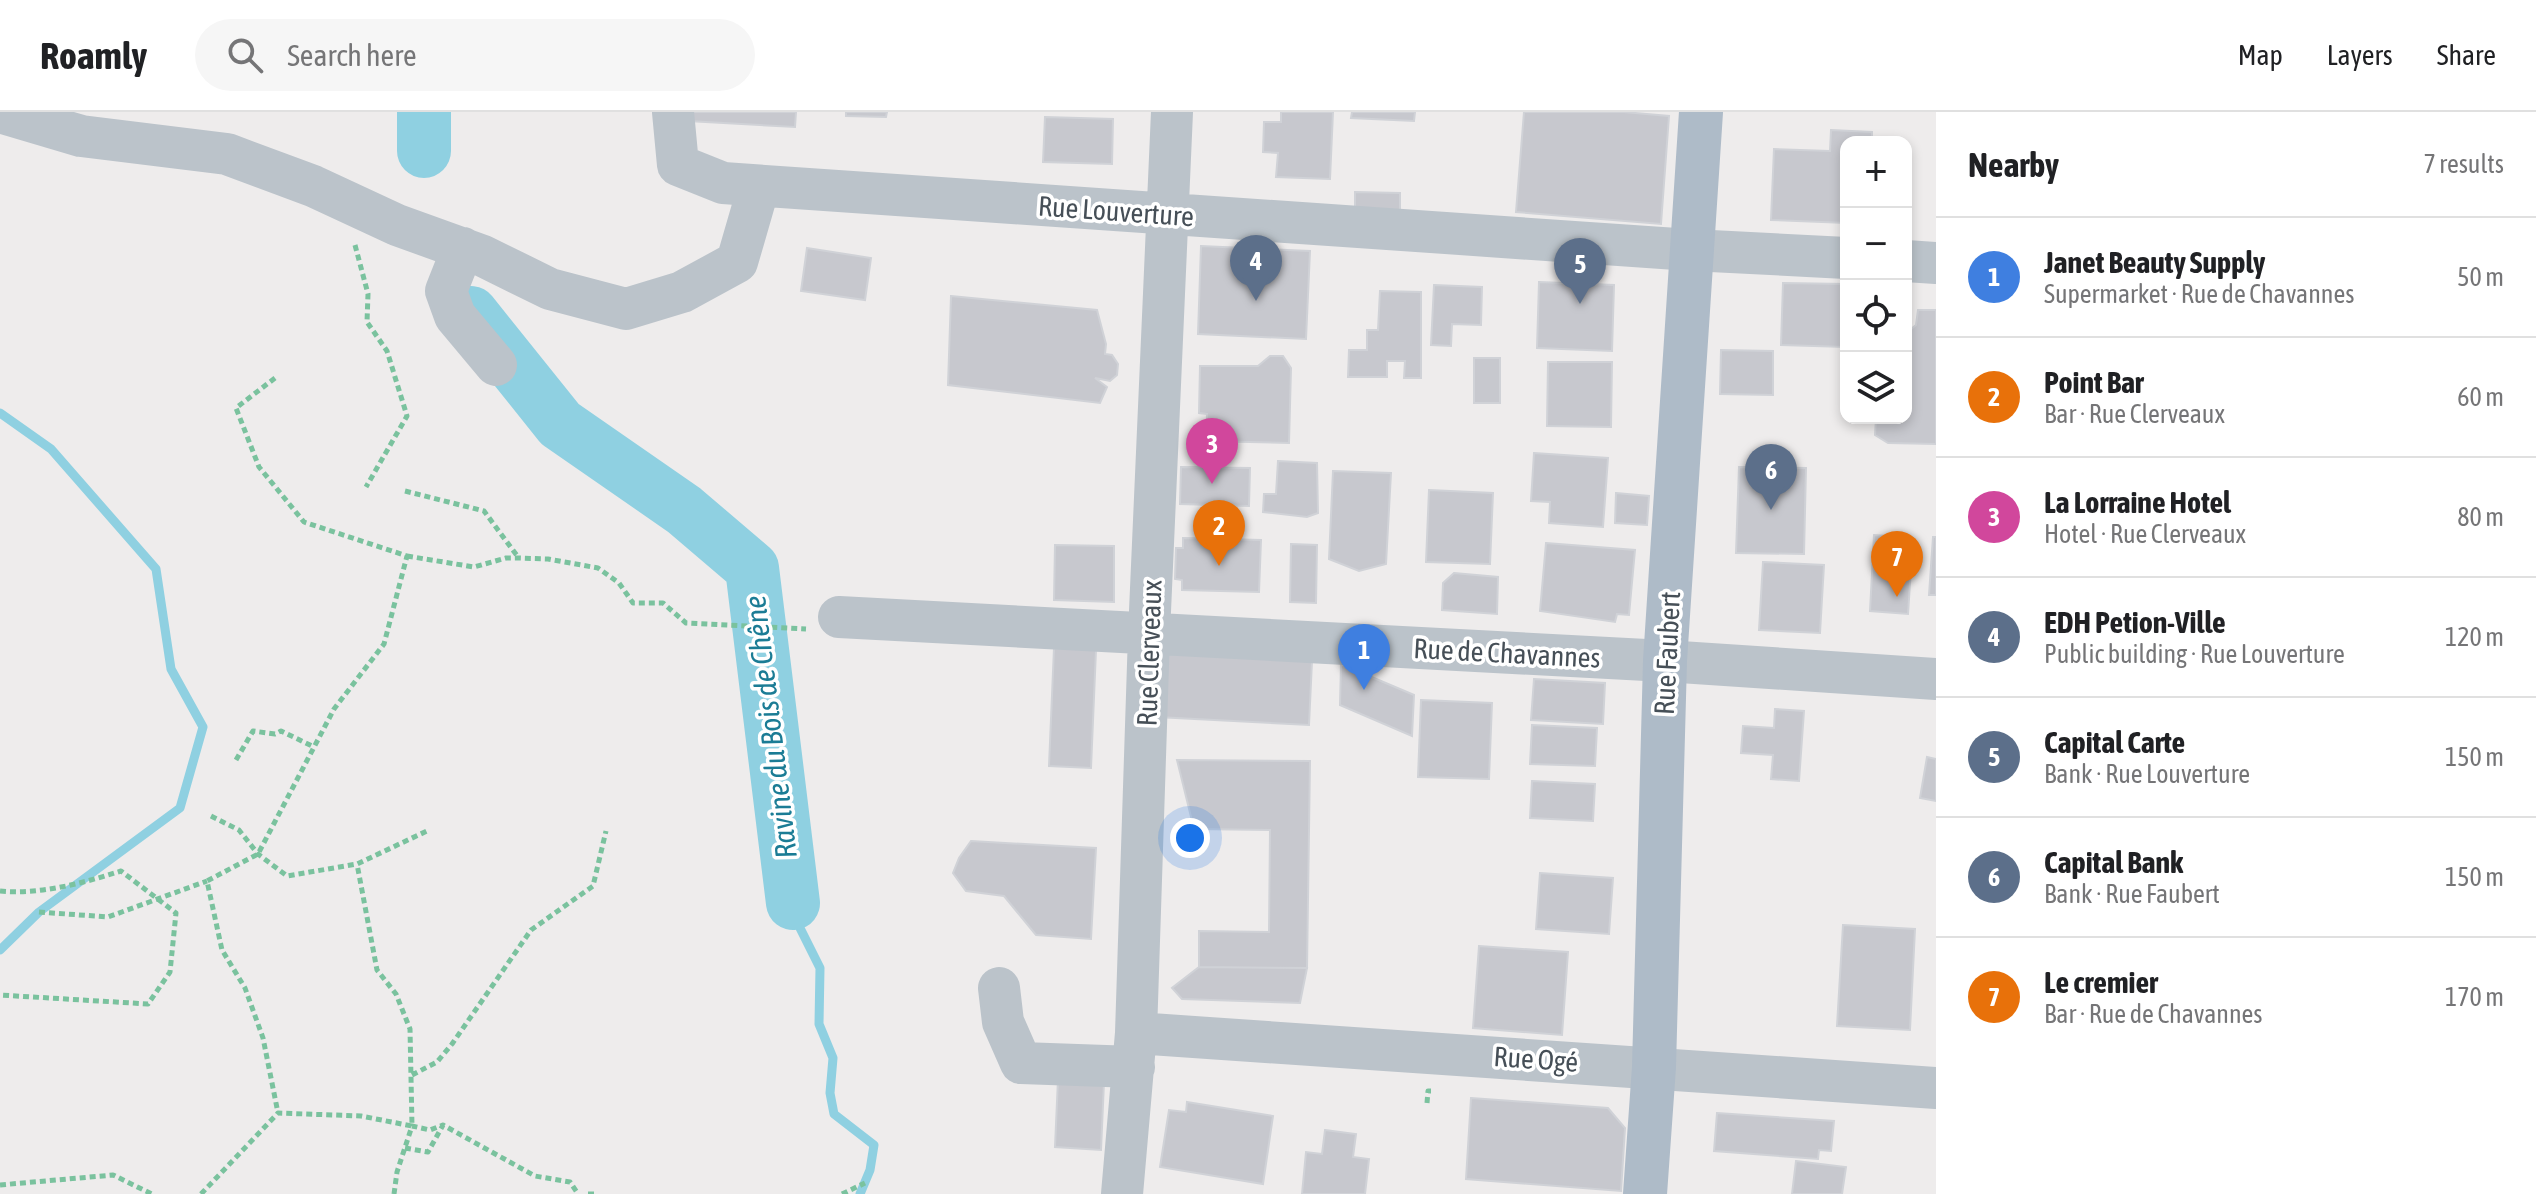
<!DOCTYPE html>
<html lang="en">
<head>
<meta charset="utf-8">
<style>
  :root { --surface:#fff; --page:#f6f6f6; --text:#202124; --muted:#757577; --line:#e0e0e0; --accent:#0b8043 }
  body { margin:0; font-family:"Asap Condensed",sans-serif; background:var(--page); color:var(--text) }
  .controls { position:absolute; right:24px; top:24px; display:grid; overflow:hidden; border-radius:16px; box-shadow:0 4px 12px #0003 }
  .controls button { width:72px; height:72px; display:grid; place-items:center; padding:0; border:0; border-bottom:2px solid var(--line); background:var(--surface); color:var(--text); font:40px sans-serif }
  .you { position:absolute; left:1190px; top:726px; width:28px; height:28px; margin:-20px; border:6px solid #fff; border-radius:50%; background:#1a73e8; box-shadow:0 0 0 12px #1a73e833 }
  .badge { display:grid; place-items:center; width:52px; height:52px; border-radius:50%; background:var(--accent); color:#fff; font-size:26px; font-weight:700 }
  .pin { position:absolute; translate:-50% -66px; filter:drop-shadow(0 2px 4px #0008) }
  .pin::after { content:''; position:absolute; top:42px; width:28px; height:24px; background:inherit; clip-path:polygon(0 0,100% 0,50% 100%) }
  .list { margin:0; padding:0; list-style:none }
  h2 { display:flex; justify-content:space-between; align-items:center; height:104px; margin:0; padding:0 32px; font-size:34px }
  h2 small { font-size:26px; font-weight:400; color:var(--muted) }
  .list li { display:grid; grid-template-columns:52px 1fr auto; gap:24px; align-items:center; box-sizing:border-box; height:120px; padding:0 32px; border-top:2px solid var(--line) }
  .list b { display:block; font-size:30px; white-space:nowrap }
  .list p { margin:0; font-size:26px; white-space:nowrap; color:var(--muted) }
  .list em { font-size:26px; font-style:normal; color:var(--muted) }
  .icon { flex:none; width:44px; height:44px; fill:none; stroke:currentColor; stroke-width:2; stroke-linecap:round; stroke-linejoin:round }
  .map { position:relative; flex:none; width:1936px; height:1082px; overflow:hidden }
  header { display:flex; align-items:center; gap:48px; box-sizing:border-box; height:112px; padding:0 40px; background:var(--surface); border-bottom:2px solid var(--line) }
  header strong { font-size:38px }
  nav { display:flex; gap:44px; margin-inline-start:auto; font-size:28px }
  .search { width:560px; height:72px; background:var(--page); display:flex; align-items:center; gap:20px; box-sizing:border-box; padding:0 28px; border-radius:44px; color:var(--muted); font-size:30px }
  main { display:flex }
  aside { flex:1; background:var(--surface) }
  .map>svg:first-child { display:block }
</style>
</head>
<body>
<header>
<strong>Roamly</strong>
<div class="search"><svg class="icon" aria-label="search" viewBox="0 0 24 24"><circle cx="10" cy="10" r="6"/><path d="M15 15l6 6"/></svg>Search here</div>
<nav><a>Map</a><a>Layers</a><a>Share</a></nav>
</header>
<main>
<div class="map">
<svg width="1936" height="1082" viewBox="0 0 1936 1082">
  <rect width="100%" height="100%" fill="#eeecec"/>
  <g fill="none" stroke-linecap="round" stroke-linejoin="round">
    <path stroke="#8fd0e1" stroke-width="9" d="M0,301L51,337L156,457L171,557L203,615L180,696L39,800L0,838
      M793,791L799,814L820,856L819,912L833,946L830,981L834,1002L874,1033L870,1058L860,1082"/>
    <path stroke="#8fd0e1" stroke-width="54" d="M424,0V39
      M471,201L560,312L684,398L752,456L793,791"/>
  </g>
  <path fill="#c7c8ce" stroke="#d0d2d7" stroke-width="2" d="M688,0H796L795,15L688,9Z
    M846,0H887L886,5L846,4Z
    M1281,0H1333L1330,67L1276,65L1278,41L1263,40L1264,10H1281Z
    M1352,0H1415L1414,9L1351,6Z
    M1524,0H1624L1669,4L1661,112L1516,100Z
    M1045,5L1113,7L1112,52L1043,50Z
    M1831,18L1872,20V30H1846V111L1771,108L1774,37L1830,39Z
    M1355,80L1400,81V98H1355Z
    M1201,134L1310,139L1306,227L1198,222Z
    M807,136L871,146L865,188L801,179Z
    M1539,170L1614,173L1612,239L1537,236Z
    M1783,171L1846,172V235L1781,233Z
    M1434,173L1482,175L1481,213L1452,212L1451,234L1431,233Z
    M1380,179L1421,180V266H1404L1405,249H1387V265H1348L1349,238H1367V218H1378Z
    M951,184L1097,198L1106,232L1105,242L1112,243L1118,252L1117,263L1110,269L1095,266L1107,275L1100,291L948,273Z
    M1918,198H1936V332L1888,331L1875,323L1876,306H1906V221L1916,213Z
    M1721,238L1773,239V283L1720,282Z
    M1270,244H1283L1291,256L1289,331L1206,329L1207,302L1199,301L1200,254H1258Z
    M1474,246H1500V291H1474Z
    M1548,250H1612L1611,315L1547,314Z
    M1534,341L1608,346L1603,415L1549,411L1550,390L1531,389Z
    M1278,349L1317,351L1318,401L1307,405L1263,400L1264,382H1276Z
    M1181,355L1250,356L1249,394L1180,392Z
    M1739,355L1806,356L1804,442L1736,441Z
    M1333,359L1391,361L1386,452L1359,459L1329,447Z
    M1429,378L1493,381L1490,452L1426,450Z
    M1616,381L1649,384L1647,413L1615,411Z
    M1874,423L1913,426L1908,502L1870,499Z
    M1933,425H1936V483H1929Z
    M1183,426L1261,428L1259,480L1182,478V468L1175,467L1176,436H1183Z
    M1546,431L1635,438L1629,503L1617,502L1615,510L1540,499Z
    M1291,432L1317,433L1316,491L1290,490Z
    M1055,433L1114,434V490L1054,488Z
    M1763,450L1824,453L1820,521L1759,518Z
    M1454,461L1498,465L1497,502L1442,498L1443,471Z
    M1162,521L1312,549L1309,613L1157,605Z
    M1054,536L1096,538L1091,656L1049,654Z
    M1341,552L1414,583L1412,624L1340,593Z
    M1534,567L1605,571L1603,612L1531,608Z
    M1421,588L1492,591L1489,667L1418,665Z
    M1775,597L1804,599L1799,669L1771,667L1773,643L1741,641L1743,614L1774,616Z
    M1532,613L1597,616L1595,654L1530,652Z
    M1927,645L1936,647V689L1920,686Z
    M1177,648L1310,649L1307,856L1199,855V819L1269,820L1270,718L1194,717Z
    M1532,669L1595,672L1593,709L1530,706Z
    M971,729L1096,736L1091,827L1036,823L1004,784L966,779L953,761L959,746Z
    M1540,761L1613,766L1609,822L1536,817Z
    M1843,813L1915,817L1910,918L1837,914Z
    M1479,834L1568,840L1562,923L1473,916Z
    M1199,855L1307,856L1300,891L1182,887L1172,876Z
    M1058,967L1104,970L1101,1038L1055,1035Z
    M1471,986L1608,996L1625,1016L1621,1079L1466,1067Z
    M1187,990L1273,1004L1263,1072L1160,1055L1169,998L1186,1000Z
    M1717,1001L1834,1009L1831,1039L1819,1038L1818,1047L1714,1039Z
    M1325,1018L1356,1022L1353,1045L1369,1047L1365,1082H1302L1306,1040L1322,1042Z
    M1796,1049L1846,1055L1842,1082H1792Z"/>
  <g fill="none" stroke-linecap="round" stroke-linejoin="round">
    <path stroke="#7ac29e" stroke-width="5" stroke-dasharray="6 4" stroke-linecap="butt" d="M355,133L368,182L367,210L387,239L407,304L366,375
      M275,266L236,296L259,355L304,410L407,444L384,532L334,597L258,742L207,769L222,838L245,876L263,926L278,1001
      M405,379L484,399L518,445
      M407,444L474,455L506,446H518L548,447L598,456L619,471L633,491H663L686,511L806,517
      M236,648L253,619L275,622L281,619L312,634
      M211,704L239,718L258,742L287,764L357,752L427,719
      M0,779C40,783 83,771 121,759L176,801L170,860L148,892L0,883
      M39,800L108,805L207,769
      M412,963L437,950L452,932L531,818L593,774L606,719
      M1427,991L1428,979H1431
      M405,1036L428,1040L443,1013L535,1064L570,1070L578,1082
      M0,1073L113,1063L152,1082
      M201,1082L278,1001L361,1004L412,1014L410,917L396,882L377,858L357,752
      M394,1082L397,1060L412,1014L430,1018L443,1013
      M588,1082H597
      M842,1082L865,1071"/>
    <path stroke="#bbc3ca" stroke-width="42" d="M0,0L81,24L227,42L313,74L397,113L483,144L550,177L626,197L682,180L737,150L759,74
      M673,0L678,53L723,71L1691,138L1846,146
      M463,136L446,179L455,204L496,253
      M1906,149L1936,151
      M839,505L1665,549L1936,567
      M999,876L1003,910L1021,951L1134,955
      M1136,921L1936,976
      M1122,1082L1136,921L1149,522L1172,0"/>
    <path stroke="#aebbc8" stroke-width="44" d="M1645,1082L1654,955L1665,549L1701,0"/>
  </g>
  <g text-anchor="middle" stroke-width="7" stroke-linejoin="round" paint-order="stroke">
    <g font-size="28" fill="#464f57" stroke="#fff">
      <text transform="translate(1116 99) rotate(4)" y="10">Rue Louverture</text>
      <text transform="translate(1149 541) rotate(-88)" y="10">Rue Clerveaux</text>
      <text transform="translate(1507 541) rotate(3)" y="10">Rue de Chavannes</text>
      <text transform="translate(1667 541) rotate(-87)" y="10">Rue Faubert</text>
      <text transform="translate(1536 947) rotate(4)" y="10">Rue Ogé</text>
    </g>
    <g font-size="30" font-style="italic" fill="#1b7c95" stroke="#fff">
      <text transform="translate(771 615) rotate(-97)" y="10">Ravine du Bois de Chêne</text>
    </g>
  </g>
</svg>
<div class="controls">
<button>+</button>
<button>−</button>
<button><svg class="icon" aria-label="locate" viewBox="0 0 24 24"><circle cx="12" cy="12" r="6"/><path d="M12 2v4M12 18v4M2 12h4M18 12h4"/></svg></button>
<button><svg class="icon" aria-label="layers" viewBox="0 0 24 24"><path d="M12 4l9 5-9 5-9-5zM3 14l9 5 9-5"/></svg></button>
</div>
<div class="you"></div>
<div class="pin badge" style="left:1364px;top:578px;background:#3f7fe0">1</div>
<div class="pin badge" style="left:1219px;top:454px;background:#e8710a">2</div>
<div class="pin badge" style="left:1212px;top:372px;background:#d1479c">3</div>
<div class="pin badge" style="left:1256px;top:189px;background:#5c6f8a">4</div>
<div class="pin badge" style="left:1580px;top:192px;background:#5c6f8a">5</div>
<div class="pin badge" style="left:1771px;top:398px;background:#5c6f8a">6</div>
<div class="pin badge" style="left:1897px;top:485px;background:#e8710a">7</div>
</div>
<aside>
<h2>Nearby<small>7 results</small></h2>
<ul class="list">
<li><span class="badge" style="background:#3f7fe0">1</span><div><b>Janet Beauty Supply</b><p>Supermarket · Rue de Chavannes</p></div><em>50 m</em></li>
<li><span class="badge" style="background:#e8710a">2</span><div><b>Point Bar</b><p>Bar · Rue Clerveaux</p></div><em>60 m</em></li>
<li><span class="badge" style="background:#d1479c">3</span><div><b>La Lorraine Hotel</b><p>Hotel · Rue Clerveaux</p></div><em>80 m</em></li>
<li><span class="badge" style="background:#5c6f8a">4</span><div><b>EDH Petion-Ville</b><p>Public building · Rue Louverture</p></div><em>120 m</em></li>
<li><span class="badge" style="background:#5c6f8a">5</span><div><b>Capital Carte</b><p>Bank · Rue Louverture</p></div><em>150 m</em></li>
<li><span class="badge" style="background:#5c6f8a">6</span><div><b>Capital Bank</b><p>Bank · Rue Faubert</p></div><em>150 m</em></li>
<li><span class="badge" style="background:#e8710a">7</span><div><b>Le cremier</b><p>Bar · Rue de Chavannes</p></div><em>170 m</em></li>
</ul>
</aside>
</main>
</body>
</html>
